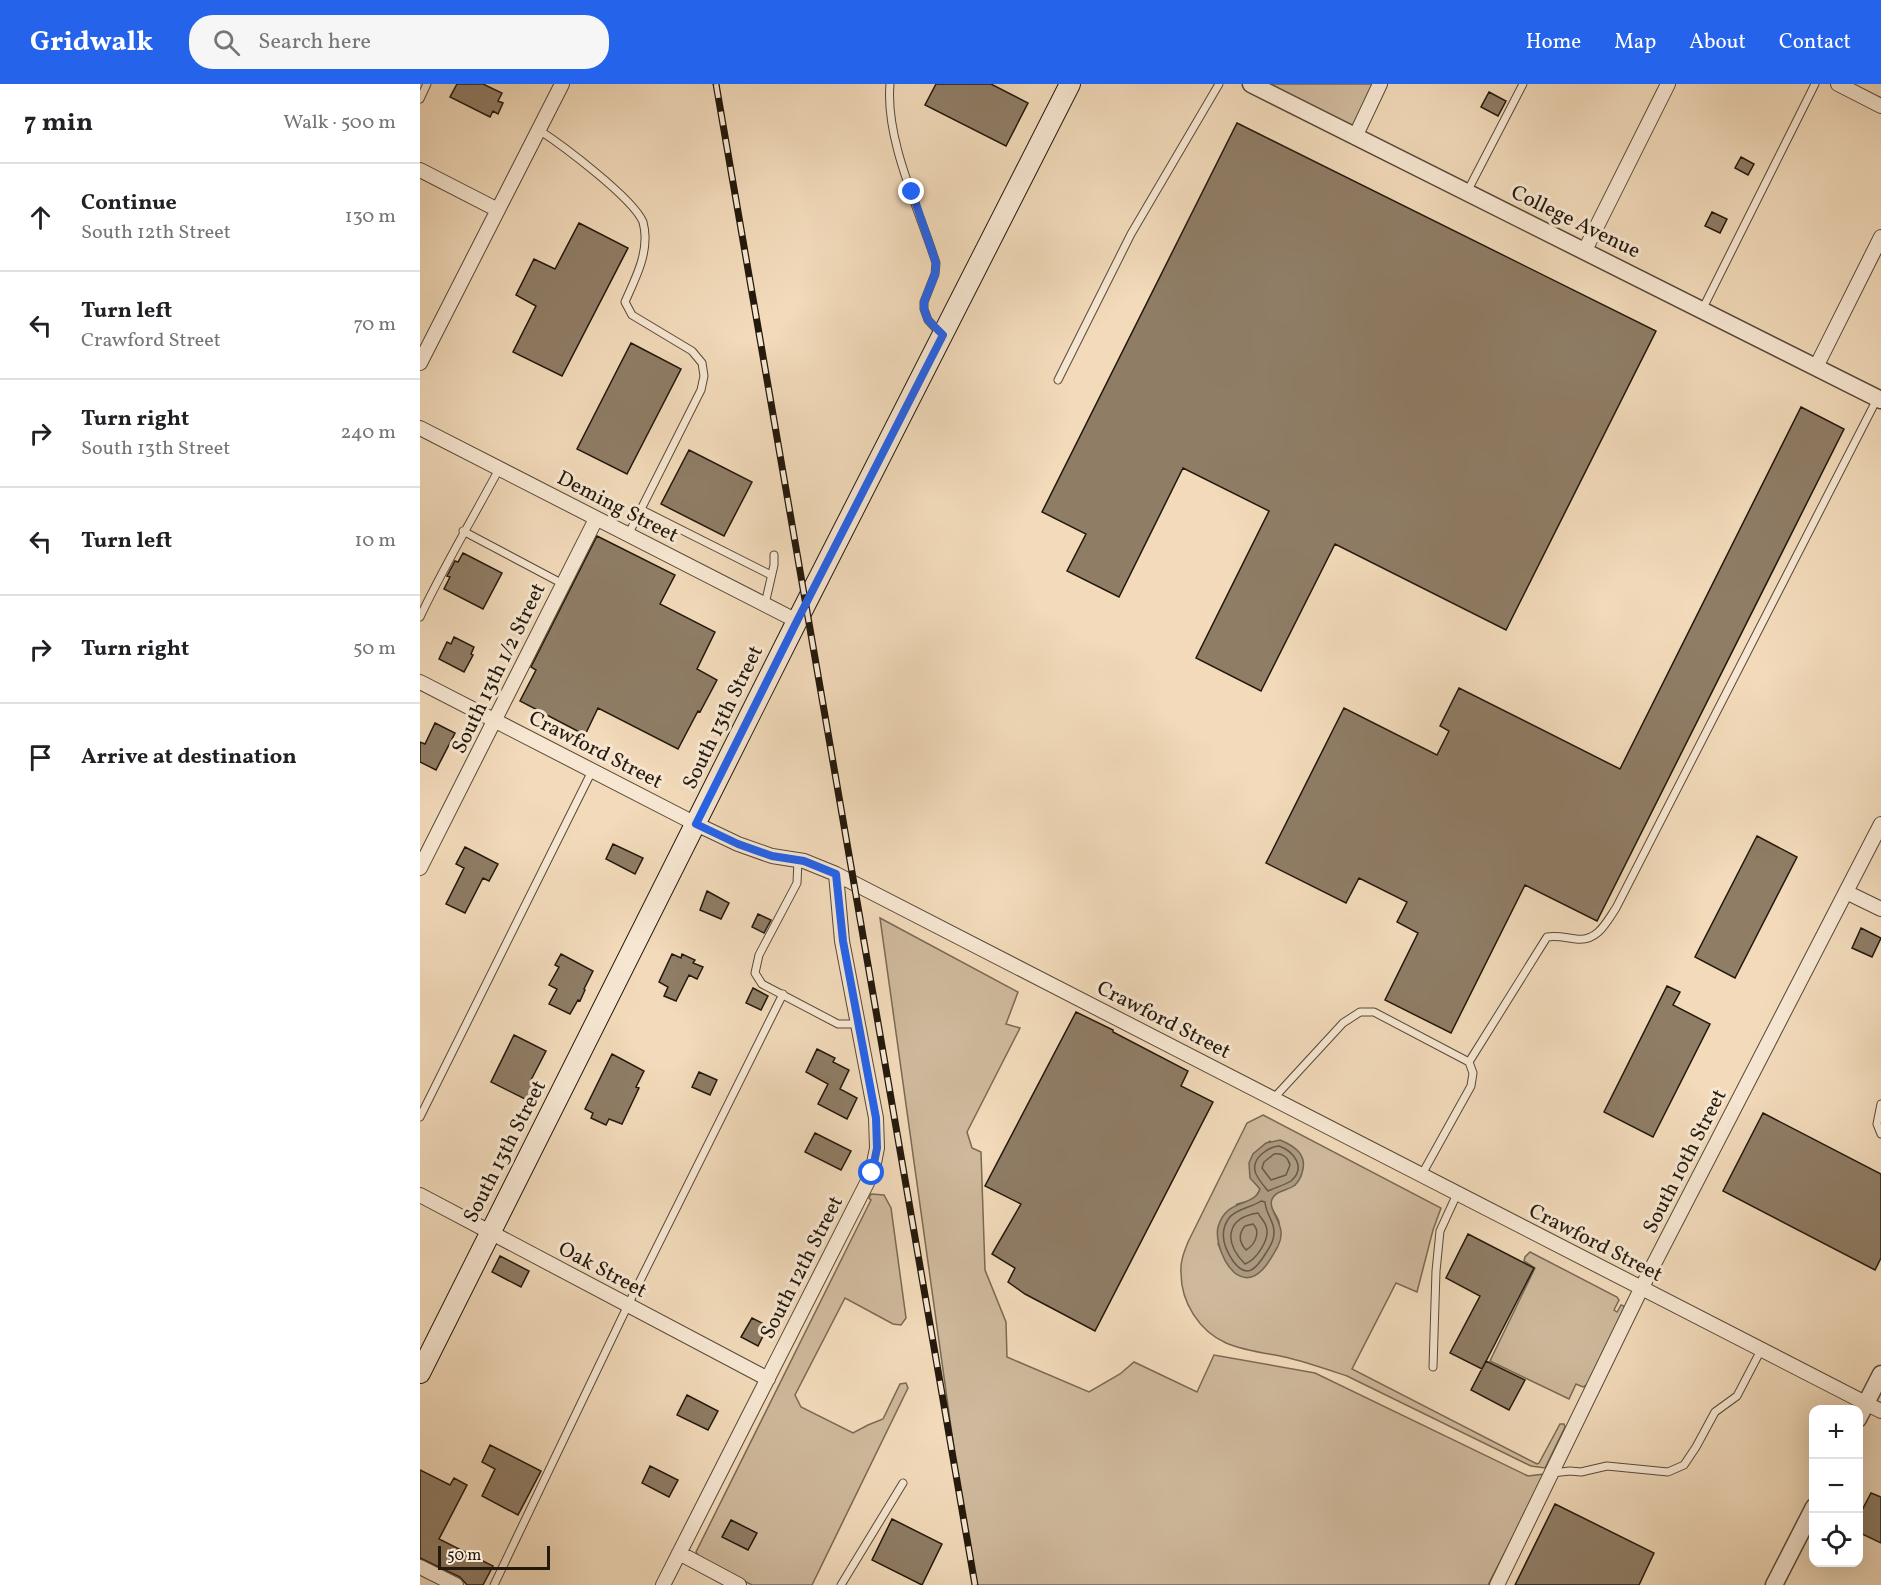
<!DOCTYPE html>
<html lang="en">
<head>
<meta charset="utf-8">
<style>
  :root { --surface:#fff; --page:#f6f6f6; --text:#202124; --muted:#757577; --line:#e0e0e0; --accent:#2563eb }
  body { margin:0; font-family:Vollkorn,serif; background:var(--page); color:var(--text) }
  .controls { position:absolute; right:18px; bottom:18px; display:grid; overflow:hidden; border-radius:12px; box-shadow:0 6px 24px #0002 }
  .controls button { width:54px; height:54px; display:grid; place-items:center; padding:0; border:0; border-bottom:2px solid var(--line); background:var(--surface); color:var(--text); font:30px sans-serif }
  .scale { position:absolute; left:18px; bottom:15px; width:112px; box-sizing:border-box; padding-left:6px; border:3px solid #23190c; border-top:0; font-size:16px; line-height:21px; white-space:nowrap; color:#23190c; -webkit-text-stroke:4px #f7e7d2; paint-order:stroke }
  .stop { position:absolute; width:18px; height:18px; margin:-14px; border:4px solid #2563eb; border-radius:50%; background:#fff }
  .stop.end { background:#2563eb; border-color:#fff; box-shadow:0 2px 6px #0008 }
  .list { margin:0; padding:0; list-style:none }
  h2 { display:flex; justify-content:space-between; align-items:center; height:78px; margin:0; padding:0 24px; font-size:26px }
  h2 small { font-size:20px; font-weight:400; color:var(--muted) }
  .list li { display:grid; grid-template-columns:39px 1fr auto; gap:18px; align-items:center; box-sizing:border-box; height:108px; padding:0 24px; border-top:2px solid var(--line) }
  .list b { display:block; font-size:22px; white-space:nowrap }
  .list p { margin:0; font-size:20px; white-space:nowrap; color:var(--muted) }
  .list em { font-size:20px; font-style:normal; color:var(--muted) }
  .icon { flex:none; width:33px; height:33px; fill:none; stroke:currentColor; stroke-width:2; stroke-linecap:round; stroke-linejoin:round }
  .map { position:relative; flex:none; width:1461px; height:1501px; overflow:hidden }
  header { display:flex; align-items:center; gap:36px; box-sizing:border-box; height:84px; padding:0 30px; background:var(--accent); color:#fff }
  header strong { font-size:28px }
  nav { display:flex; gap:33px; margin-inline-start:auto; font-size:21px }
  .search { width:420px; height:54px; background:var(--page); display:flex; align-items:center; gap:15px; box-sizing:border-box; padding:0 21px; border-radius:24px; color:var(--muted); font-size:22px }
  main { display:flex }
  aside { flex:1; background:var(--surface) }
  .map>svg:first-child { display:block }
</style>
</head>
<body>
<header>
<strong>Gridwalk</strong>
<div class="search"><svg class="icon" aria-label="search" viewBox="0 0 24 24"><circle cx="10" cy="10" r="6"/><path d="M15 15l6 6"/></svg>Search here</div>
<nav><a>Home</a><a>Map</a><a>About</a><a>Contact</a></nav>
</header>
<main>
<aside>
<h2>7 min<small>Walk · 500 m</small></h2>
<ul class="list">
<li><svg class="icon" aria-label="ahead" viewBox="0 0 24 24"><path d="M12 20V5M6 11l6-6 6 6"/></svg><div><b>Continue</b><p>South 12th Street</p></div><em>130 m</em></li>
<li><svg class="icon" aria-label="left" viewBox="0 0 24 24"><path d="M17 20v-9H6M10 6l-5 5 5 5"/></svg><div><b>Turn left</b><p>Crawford Street</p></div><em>70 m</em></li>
<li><svg class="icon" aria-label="right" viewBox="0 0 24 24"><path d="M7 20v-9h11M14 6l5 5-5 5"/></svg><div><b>Turn right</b><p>South 13th Street</p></div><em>240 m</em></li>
<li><svg class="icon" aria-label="left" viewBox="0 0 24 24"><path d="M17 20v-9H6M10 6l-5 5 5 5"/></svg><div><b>Turn left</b></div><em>10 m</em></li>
<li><svg class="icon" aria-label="right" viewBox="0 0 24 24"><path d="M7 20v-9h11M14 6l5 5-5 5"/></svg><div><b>Turn right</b></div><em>50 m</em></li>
<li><svg class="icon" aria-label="arrive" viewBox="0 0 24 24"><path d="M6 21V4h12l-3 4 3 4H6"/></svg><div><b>Arrive at destination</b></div></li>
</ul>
</aside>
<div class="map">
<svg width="1461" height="1501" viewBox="0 0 1461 1501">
  <rect width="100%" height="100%" fill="#f2daba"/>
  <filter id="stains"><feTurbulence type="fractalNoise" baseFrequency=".00333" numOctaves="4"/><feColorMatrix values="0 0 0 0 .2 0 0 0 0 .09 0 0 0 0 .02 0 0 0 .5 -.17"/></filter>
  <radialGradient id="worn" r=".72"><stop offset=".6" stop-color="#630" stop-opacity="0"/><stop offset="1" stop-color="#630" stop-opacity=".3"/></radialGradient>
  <path fill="#cfb99c" stroke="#796954" stroke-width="1.5" fill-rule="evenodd" d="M831,0H960L935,53Z
    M460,834L598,908L586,940L600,944L547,1048L552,1064L561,1068L565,1186L586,1238L587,1273L669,1308L700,1290L714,1278L777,1308L794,1271L895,1289L1108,1392L1125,1390L1068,1501H553Z
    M843,1031L1021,1124L1013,1146L997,1208L976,1199L932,1285L1117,1380L1119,1379L1140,1340H1144L1145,1343L1125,1384L1111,1382L927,1292C906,1285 886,1278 865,1273C845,1269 825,1267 806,1259C779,1247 761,1218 761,1189C760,1178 764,1168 768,1158L827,1039ZM850,1057L875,1101C869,1104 858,1106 854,1112C845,1122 857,1129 859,1138C860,1149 859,1161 852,1170L806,1177L798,1160L817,1120C827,1118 836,1116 840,1105L835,1098L833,1070Z
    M451,1110L464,1111L471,1124L486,1234L481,1241L473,1240L425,1214L375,1311L381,1323L433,1349L448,1341L463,1335L480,1300L486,1299L488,1304L392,1501H332L280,1474L276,1468L451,1116L449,1114Z
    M1110,1168L1197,1213L1199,1216L1194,1226L1197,1228L1201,1221L1206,1223L1167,1301L1163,1303L1156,1300L1149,1315L1070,1277L1115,1184L1104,1177L1105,1173Z"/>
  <path fill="#ac987f" stroke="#756551" stroke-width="1.5" d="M860,1056C875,1062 888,1071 882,1089C881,1093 878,1098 875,1101C868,1107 856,1106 852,1115C847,1128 869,1141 858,1162C852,1173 843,1190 831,1193C810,1199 794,1160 798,1143C807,1113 834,1124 840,1105L830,1094L829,1079L833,1070L846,1059Z"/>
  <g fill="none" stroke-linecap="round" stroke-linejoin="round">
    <path stroke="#685846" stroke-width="1.5" d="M859,1062C873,1067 887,1083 871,1097C865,1101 854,1104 848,1107C844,1102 836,1093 835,1087C832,1074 848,1063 859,1062Z
      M854,1070C862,1069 868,1073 870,1081L866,1091L851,1096L842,1084L844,1078Z
      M841,1117L845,1118C846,1131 854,1136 854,1148C854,1157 850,1162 846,1169C836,1185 827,1196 813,1177C804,1164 799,1148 809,1134C817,1124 831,1124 841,1117Z
      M838,1129C840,1133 845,1138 846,1142C851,1155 836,1176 825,1180C804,1159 805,1134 838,1129Z
      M833,1140C841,1148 835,1161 826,1166C819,1158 818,1150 825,1142Z"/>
  </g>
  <path fill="#8f7d66" stroke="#23190c" stroke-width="1.5" d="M37,0H63L82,9L78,17L83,19L78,30L73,27L70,33L30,13Z
    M516,0H571L608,19L586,62L505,21Z
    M1069,8L1086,17L1078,32L1061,23Z
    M817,39L1236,247L1086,546L915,460L841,607L776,574L849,427L763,384L699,513L647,487L666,450L622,428Z
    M1321,73L1334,80L1328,91L1315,84Z
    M1292,128L1307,135L1300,149L1285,142Z
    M159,139L208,164L142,292L93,268L116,222L96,211L114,175L135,185Z
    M211,259L261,285L207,390L157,365Z
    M1381,323L1424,345L1177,837L1105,801L1031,949L965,916L998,849L977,838L987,818L939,794L926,819L846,779L924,624L1017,671L1029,647L1020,642L1039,604L1200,685Z
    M269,366L332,398L304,452L241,420Z
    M177,452L255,491L240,520L295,548L277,585L297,596L280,628L278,627L258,665L178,624L165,651L100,617L116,586L111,583Z
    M43,469L82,489L63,525L24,505L30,493L27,492L35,477L38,478Z
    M34,553L54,563L51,570L53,571L44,588L19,575L27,558L31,560Z
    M15,639L35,649L16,686L0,678V658L5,660Z
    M1337,752L1377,773L1315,894L1275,873Z
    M193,760L223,774L215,790L186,775Z
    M45,763L78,780L69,797L63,794L45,829L26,820L44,784L36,780Z
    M287,807L309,819L301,835L280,826Z
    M338,830L351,836L344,849L332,843Z
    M1441,844L1461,854L1452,873L1432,864Z
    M141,870L173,887L164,905L165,906L160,917L158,916L150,930L129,920L137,905L129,901L139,883L135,881Z
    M252,870L261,874L262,870L275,876L273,879L283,883L277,895L269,891L256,917L244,912L248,903L239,898Z
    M1247,902L1260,908L1253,921L1290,940L1233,1053L1184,1028Z
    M333,904L348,912L341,926L326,919Z
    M656,928L693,946V948L768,987L761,1002L793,1018L675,1247L605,1210L588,1198L595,1184L572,1170L601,1120L565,1102Z
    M94,951L126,967L111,996L116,998L107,1016L71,998Z
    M397,965L415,974L413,978L429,986L420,1005L437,1014L427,1035L398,1020L408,1000L386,988Z
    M192,970L224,987L216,1003L219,1004L202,1040L189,1035L186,1041L171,1034L173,1029L165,1025Z
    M279,988L297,996L290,1011L272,1003Z
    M1343,1029L1461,1090V1174L1455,1186L1303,1107Z
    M395,1049L431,1067L421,1086L385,1068Z
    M1048,1150L1114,1184L1062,1285L1030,1269L1060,1212L1026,1194Z
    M80,1172L109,1187L101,1203L72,1188Z
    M332,1234L348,1242L338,1262L321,1253Z
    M1066,1277L1105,1296L1089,1326L1051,1306Z
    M267,1311L298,1327L288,1346L257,1331Z
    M70,1361L121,1387L98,1431L62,1412L75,1385L62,1378Z
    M230,1382L258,1396L249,1413L222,1399Z
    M0,1386L30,1401L34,1394L47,1401L19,1455L73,1482L63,1501H47L40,1493L0,1474Z
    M1451,1409L1461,1413V1459L1438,1448V1434Z
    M1135,1420L1234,1469L1219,1501H1095Z
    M472,1435L522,1460L502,1501L452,1476Z
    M311,1436L337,1449L328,1466L302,1453Z"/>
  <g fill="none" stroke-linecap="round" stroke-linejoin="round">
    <g stroke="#574938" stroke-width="9">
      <path id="service" d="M470,0C465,56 499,125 516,179L515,190L504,218V225L508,236L520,249
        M0,15L7,0
        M119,46C142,61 213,114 223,138C224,142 225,148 225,152C226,175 214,197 205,218L212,231L272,267L282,279L284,292L281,306L208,451
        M1047,108L1103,0
        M1282,226L1395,0
        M638,296L711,150L799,0
        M220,425L351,491
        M43,447L143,500
        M345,520L354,481V471
        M0,533C24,482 53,434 79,385
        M378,776L377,799L339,871L335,889L342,900L418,940H438
        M1049,978L1127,853C1138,851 1146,854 1156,855C1177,858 1186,839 1196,824L1457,315
        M853,1015L923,939L940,928H954L1049,978L1053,989L1051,1002L1001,1092
        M1461,1020L1457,1040L1461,1050
        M0,1033L172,687
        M1013,1283L1016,1187L1020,1147L1037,1110
        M1132,1389L1150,1387L1161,1388L1187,1382L1248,1388L1264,1381L1276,1363L1295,1328L1317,1312L1341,1266
        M74,1501L208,1221L363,910
        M421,1501L483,1399"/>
    </g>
    <g stroke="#574938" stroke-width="16">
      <path id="minor" d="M1418,0L1461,22
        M935,53L960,0
        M0,86L78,126
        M1165,166L1248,0
        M0,279L142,0
        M1396,283L1461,153
        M0,344L377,537
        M0,598L276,740L318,760L352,772L384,777L416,790L1461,1327
        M0,784L176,435
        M1426,808L1461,825
        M0,1111L348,1295
        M259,1469L319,1501
        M0,1483L36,1501
        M243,1501L452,1089L457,1064L456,1034L422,857L416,790
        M1077,1501L1221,1205L1461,740"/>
    </g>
    <g stroke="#574938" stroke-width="19">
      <path id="tertiary" d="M831,0L1461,316
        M1438,1335L1461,1290
        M1354,1501L1394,1423"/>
    </g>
    <g stroke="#23190c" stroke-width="22">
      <path id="secondary" d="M0,1289L377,537L650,0"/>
    </g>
    <use href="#service" stroke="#f7e7d2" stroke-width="7"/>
    <use href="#minor" stroke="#f7e7d2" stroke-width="14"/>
    <use href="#tertiary" stroke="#f7e7d2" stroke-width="16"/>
    <use href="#secondary" stroke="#f7e7d2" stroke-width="20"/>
    <g stroke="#23190c" stroke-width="7">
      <path id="rail" d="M296,0L555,1501"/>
    </g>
    <use href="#rail" stroke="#f7e7d2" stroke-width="4.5" stroke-dasharray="14" stroke-linecap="butt"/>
  </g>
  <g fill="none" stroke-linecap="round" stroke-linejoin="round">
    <path stroke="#2563eb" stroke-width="8" d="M452,1089L457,1064L456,1034L423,857L416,790L384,777L352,772L318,760L276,740L377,537L523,251L508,236L504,225V218L515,190L516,179L492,108"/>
  </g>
  <g text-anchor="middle" stroke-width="6" stroke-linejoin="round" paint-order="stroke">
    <g font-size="21" fill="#23190c" stroke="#f7e7d2">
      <text transform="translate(1156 137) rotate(26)" y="7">College Avenue</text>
      <text transform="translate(198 422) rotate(27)" y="7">Deming Street</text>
      <text transform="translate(78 584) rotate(-64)" y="7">South 13th 1/2 Street</text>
      <text transform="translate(302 633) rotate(-64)" y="7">South 13th Street</text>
      <text transform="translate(176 665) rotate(27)" y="7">Crawford Street</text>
      <text transform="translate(744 935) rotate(27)" y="7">Crawford Street</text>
      <text transform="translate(84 1067) rotate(-63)" y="7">South 13th Street</text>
      <text transform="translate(1264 1077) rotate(-63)" y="7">South 10th Street</text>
      <text transform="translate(1176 1158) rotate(27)" y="7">Crawford Street</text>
      <text transform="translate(381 1183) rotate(-63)" y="7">South 12th Street</text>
      <text transform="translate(183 1185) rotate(28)" y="7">Oak Street</text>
    </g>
  </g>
  <rect width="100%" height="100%" filter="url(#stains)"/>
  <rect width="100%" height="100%" fill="url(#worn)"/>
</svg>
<div class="controls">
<button>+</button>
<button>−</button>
<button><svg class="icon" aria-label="locate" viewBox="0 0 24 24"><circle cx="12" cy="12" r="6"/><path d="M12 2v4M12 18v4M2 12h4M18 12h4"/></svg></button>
</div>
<div class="scale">50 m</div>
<div class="stop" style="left:452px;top:1089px"></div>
<div class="stop end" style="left:492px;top:108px"></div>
</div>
</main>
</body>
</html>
